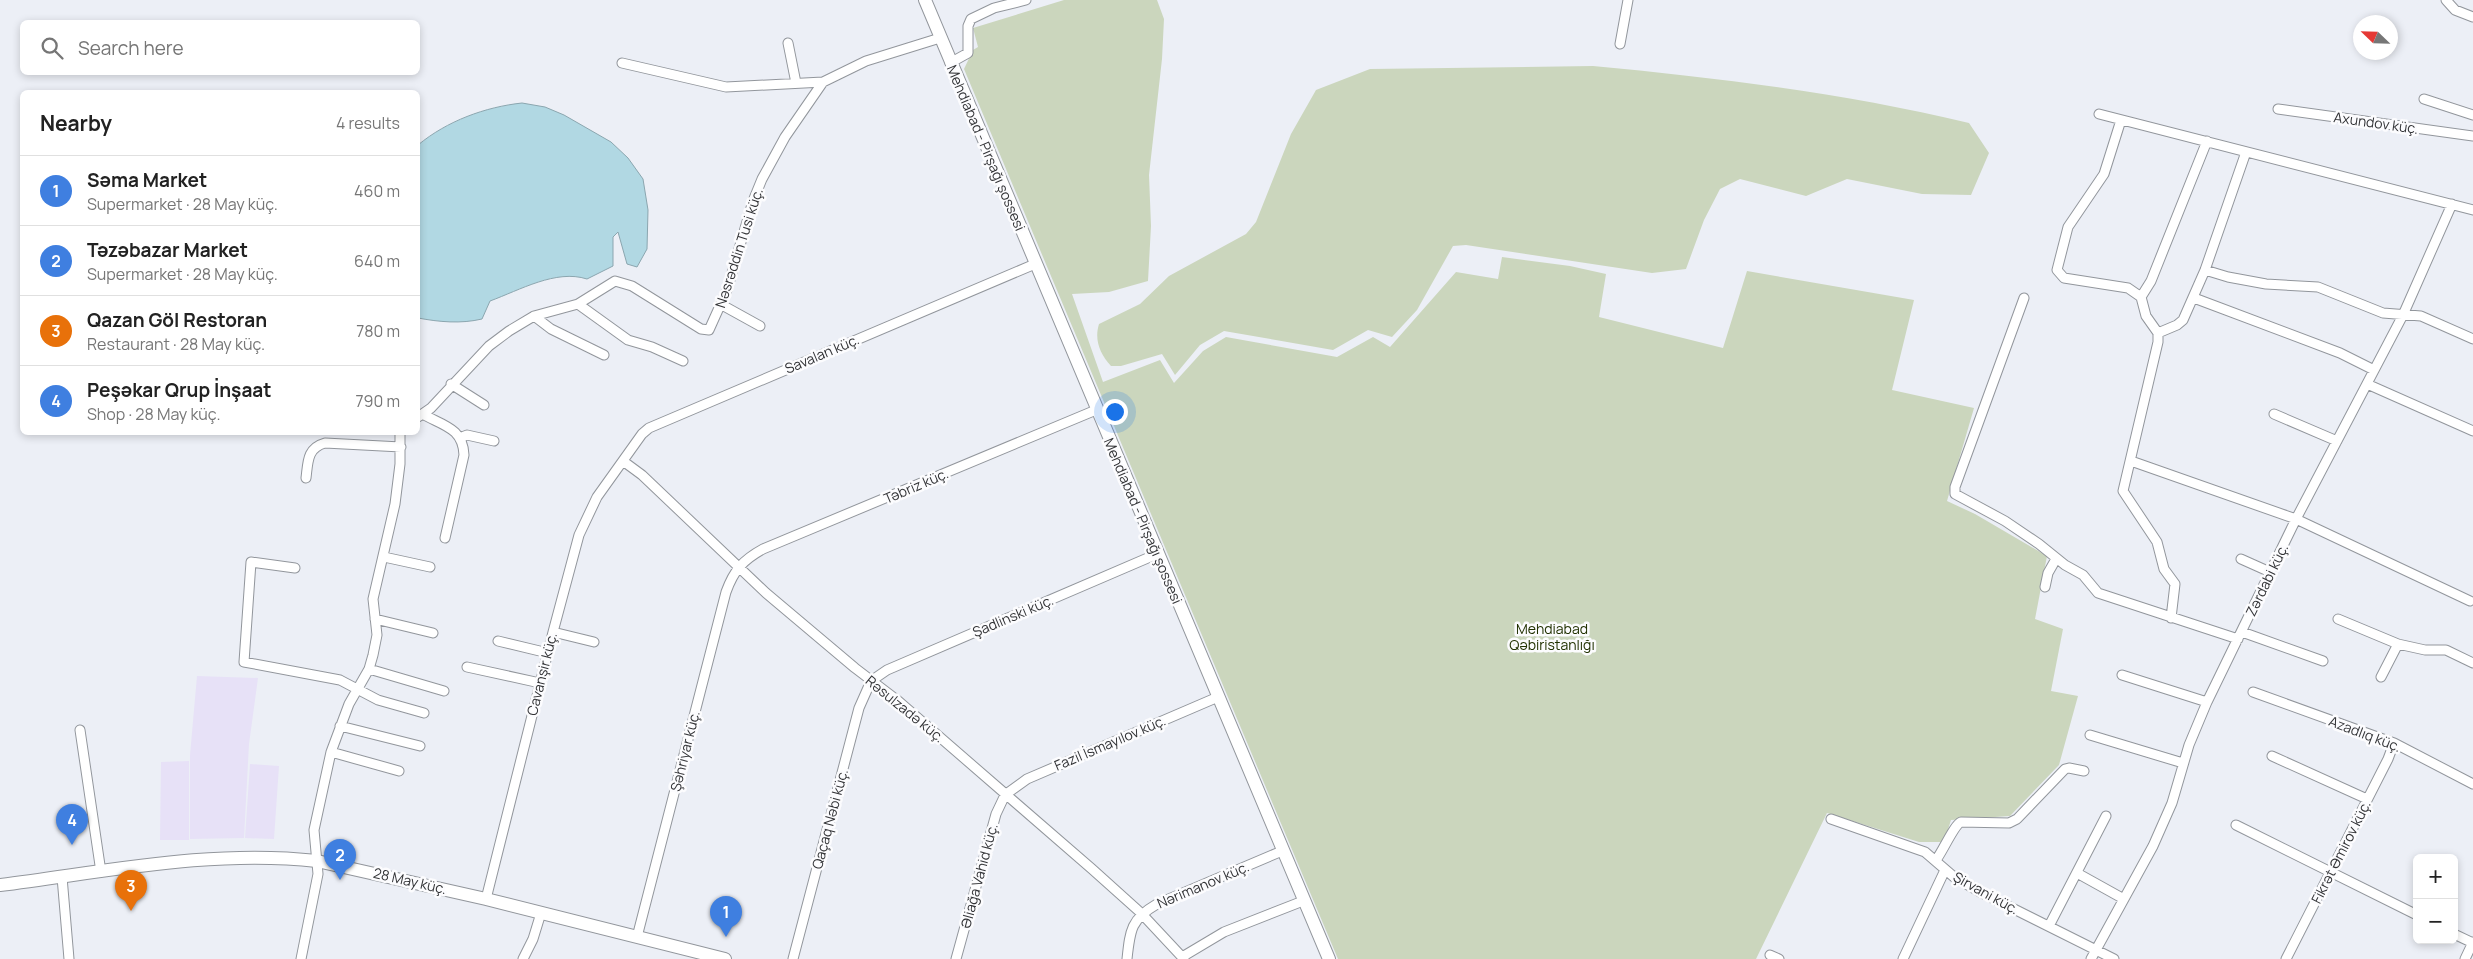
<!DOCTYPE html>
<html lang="en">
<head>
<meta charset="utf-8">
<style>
  :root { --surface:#fff; --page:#f2f2f2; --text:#222; --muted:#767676; --line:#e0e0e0; --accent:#2377c6 }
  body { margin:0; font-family:Manrope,sans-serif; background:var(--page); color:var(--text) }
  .controls { position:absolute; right:15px; bottom:15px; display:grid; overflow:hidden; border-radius:8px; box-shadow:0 2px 8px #0003 }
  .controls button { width:45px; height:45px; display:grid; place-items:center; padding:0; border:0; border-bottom:1px solid var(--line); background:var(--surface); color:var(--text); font:25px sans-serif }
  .compass { position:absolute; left:2353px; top:15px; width:45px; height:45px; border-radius:50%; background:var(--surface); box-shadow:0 2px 8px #0003; rotate:293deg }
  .you { position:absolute; left:1114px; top:411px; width:18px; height:18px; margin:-12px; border:4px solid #fff; border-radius:50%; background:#1a73e8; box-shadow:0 0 0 8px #1a73e833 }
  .badge { display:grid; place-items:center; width:32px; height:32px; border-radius:50%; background:var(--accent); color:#fff; font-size:16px; font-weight:700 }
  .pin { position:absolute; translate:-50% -41px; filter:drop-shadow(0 1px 2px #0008) }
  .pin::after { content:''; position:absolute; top:26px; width:18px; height:15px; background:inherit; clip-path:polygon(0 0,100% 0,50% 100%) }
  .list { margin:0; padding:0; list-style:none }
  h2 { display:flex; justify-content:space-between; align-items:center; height:65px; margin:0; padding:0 20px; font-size:21px }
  h2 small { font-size:16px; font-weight:400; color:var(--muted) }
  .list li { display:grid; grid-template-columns:32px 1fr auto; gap:15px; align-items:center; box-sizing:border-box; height:70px; padding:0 20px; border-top:1px solid var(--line) }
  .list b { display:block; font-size:19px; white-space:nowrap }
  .list p { margin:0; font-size:16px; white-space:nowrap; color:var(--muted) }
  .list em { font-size:16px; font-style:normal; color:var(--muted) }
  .icon { flex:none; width:28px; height:28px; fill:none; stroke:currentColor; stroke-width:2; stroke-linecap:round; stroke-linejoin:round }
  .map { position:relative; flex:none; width:2473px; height:959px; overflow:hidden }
  .search { position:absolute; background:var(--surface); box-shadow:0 2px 8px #0003; left:20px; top:20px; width:400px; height:55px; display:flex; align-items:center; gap:12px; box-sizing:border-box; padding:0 18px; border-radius:8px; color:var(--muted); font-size:19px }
  .panel { position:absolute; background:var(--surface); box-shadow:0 2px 8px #0003; left:20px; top:90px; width:400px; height:345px; border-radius:8px }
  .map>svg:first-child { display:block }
</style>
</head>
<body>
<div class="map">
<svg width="2473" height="959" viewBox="0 0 2473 959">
  <rect width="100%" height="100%" fill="#eceff6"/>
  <path fill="#e7e1f7" d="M197,676L258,678L249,744L244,838L190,839V755Z
    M189,761V840H160L161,762Z
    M250,764L279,766L274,839L245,838Z"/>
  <path fill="#cbd6bd" d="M1064,0H1157L1164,19L1162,59L1149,175L1151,226L1148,281L1109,292L1072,294L1103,382L1160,360L1174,383L1203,351L1226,337L1337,357L1373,337L1390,347L1456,272L1498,279L1502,257L1570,266L1606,274L1599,317L1723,348L1747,271L1914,300L1892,390L1974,408L1947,501L1975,514L2047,556L2035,619L2063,629L2051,691L2078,696L2059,765L2010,816L1951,820L1944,842H1919L1827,813L1756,959H1338L964,69L973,50L978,47L973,28Z
    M1593,66C1719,78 1845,93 1969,123L1989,153L1971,195L1922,194L1847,179L1806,196L1740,179L1720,189L1704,220L1686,269L1652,273L1466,245L1453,246L1417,310L1392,337L1368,330L1333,350L1224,331L1200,345L1175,375L1162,354L1121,366H1111C1100,354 1094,340 1099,324L1140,304L1169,276L1246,234L1256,222L1291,134L1316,90L1370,69Z"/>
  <path fill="#b1d8e3" stroke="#8ba6af" d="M522,103L545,107L564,115L611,142L628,158L643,179L648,210L647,249L637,267L627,264L618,232L613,237V266L587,279C556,269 520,290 490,301L482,319C461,324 439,322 418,318V145C447,121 485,107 522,103Z"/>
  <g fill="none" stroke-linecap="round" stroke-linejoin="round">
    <g stroke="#92969c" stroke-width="11">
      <path id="street" d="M2446,0L2455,10L2473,17
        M788,43L796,83
        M1620,44L1628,0
        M622,63L726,87L823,82
        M950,63L968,53V26L971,19L994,8L1026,0
        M2424,99L2473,115
        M2278,109L2473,136
        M2099,114L2473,210
        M2121,120L2104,174L2068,227L2057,270L2064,278L2128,288L2141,297L2146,316L2158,333V342L2123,491L2157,542L2164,569L2175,584L2171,618
        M2205,270L2228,277L2266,284L2318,287L2383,313L2421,316L2473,339
        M2141,297L2151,281L2207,141
        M2024,298L1955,487V494L2005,521L2039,544L2065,565L2083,575L2098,593L2238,639
        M2194,298L2340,353L2374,370
        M578,304L628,340L652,347L683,361
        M722,305L760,326
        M534,316L551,329L604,355
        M2158,333L2177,325L2183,320L2205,270L2246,152
        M451,384L484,405
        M2367,384L2473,431
        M2274,414L2337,441
        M424,415C445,426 463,429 464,455L445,538
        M418,417L431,408L489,346L509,331L534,316L578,304L615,281L632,286L701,329L709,330L727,290L753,201L762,179L785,137L823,82L866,61L940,38
        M462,437L467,435L494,441
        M623,461L642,475L766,593L855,668L897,700L1092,869L1141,913L1184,959
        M2131,461L2296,519L2470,601
        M306,478C308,462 307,448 325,443L401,447
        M384,557L430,567
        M2241,559L2270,572
        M295,568L251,562L244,662L340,680L378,700L424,713
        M2045,587L2048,573L2056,559
        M375,619L433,633
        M2338,619L2398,644L2425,650H2446L2473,663
        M553,632L594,642
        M2242,632L2323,661
        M498,641L548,653
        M467,667L540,683
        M369,669L444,691
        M2122,675L2207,702
        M2381,677L2398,644
        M2253,692L2394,743L2473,784
        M340,726L420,746
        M80,730L101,872
        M2090,735L2183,763
        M331,752L399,771
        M2272,756L2367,799
        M1831,819L1925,852L1954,877L1980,892L2114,959
        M2236,825L2417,915
        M1936,860C1943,851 1954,825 1961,822L2009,823L2017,819L2065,769L2069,768L2084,771
        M2077,873L2122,898
        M62,877L69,959
        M486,899L553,632L579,535L597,497L642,434L649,428L1035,264
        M2049,926L2106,816
        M2454,934L2473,943
        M637,937L726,592C734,570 743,560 763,549L1096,410
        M1770,955L1779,959
        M1182,957L1224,932L1303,901
        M301,959L318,874L314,830L331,752L349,704L369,669L373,655L377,635L373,599L395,504L400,464V432
        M523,959L533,939L541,913
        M793,959L859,708L871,681L887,670L1157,554
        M956,959L996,814L1005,795L1027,779L1218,697
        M1127,959C1130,930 1131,919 1157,904L1282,851
        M1903,959L1945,870
        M2091,959L2153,846L2172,803L2189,745L2207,702L2296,519L2403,315L2452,204
        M2286,959L2388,759L2394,743
        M2465,959L2473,942"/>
    </g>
    <g stroke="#92969c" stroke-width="14">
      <path id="secondary" d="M925,0L1329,959
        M0,885C105,872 211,849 317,861L486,899L725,959"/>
    </g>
    <use href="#street" stroke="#fff" stroke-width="9"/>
    <use href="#secondary" stroke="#fff" stroke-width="12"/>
  </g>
  <g text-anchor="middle" stroke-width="5" stroke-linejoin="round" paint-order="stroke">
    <g font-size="14" fill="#323336" stroke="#fcfcfe">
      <text transform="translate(2376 123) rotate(8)" y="5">Axundov küç.</text>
      <text transform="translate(986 148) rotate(67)" y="5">Mehdiabad - Pirşağı şossesi</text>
      <text transform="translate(739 248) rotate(-72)" y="5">Nəsrəddin Tusi küç.</text>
      <text transform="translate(822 354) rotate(-23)" y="5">Savalan küç.</text>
      <text transform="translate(916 486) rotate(-23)" y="5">Təbriz küç.</text>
      <text transform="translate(1143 521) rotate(67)" y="5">Mehdiabad - Pirşağı şossesi</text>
      <text transform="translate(2267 580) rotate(-64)" y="5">Zərdabi küç.</text>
      <text transform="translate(1013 616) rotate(-23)" y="5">Şadlinski küç.</text>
      <text transform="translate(542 674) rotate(-76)" y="5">Cavanşir küç.</text>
      <text transform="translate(905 709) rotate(39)" y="5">Rəsulzadə küç.</text>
      <text transform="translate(2365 734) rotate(21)" y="5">Azadlıq küç.</text>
      <text transform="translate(1110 743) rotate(-23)" y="5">Fazil İsmayılov küç.</text>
      <text transform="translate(685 751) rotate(-76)" y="5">Şəhriyar küç.</text>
      <text transform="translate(830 819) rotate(-75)" y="5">Qaçaq Nəbi küç.</text>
      <text transform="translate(2341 852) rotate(-63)" y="5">Fikrət Əmirov küç.</text>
      <text transform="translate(979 876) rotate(-75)" y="5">Əliağa Vahid küç.</text>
      <text transform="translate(410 881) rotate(13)" y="5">28 May küç.</text>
      <text transform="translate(1203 885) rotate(-23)" y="5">Nərimanov küç.</text>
      <text transform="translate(1986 893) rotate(29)" y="5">Şirvani küç.</text>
    </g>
    <g font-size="14" fill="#213101" stroke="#fcfcfe">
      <text x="1552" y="634">Mehdiabad<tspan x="1552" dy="16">Qəbiristanlığı</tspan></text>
    </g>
  </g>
</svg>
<div class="controls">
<button>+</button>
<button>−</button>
</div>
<svg class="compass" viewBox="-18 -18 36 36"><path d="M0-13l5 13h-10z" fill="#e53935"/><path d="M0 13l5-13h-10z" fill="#767676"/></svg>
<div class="you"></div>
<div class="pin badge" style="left:726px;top:937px;background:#3f7fe0">1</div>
<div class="pin badge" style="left:340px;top:880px;background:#3f7fe0">2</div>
<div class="pin badge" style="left:131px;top:911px;background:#e8710a">3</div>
<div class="pin badge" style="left:72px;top:845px;background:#3f7fe0">4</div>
<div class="search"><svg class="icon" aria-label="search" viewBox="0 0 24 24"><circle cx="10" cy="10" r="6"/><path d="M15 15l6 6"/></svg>Search here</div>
<section class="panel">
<h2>Nearby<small>4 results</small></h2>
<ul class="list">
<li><span class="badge" style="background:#3f7fe0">1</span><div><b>Səma Market</b><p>Supermarket · 28 May küç.</p></div><em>460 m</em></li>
<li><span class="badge" style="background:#3f7fe0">2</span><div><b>Təzəbazar Market</b><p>Supermarket · 28 May küç.</p></div><em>640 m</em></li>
<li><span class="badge" style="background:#e8710a">3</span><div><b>Qazan Göl Restoran</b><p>Restaurant · 28 May küç.</p></div><em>780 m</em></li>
<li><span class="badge" style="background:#3f7fe0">4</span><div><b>Peşəkar Qrup İnşaat</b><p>Shop · 28 May küç.</p></div><em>790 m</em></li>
</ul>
</section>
</div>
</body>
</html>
